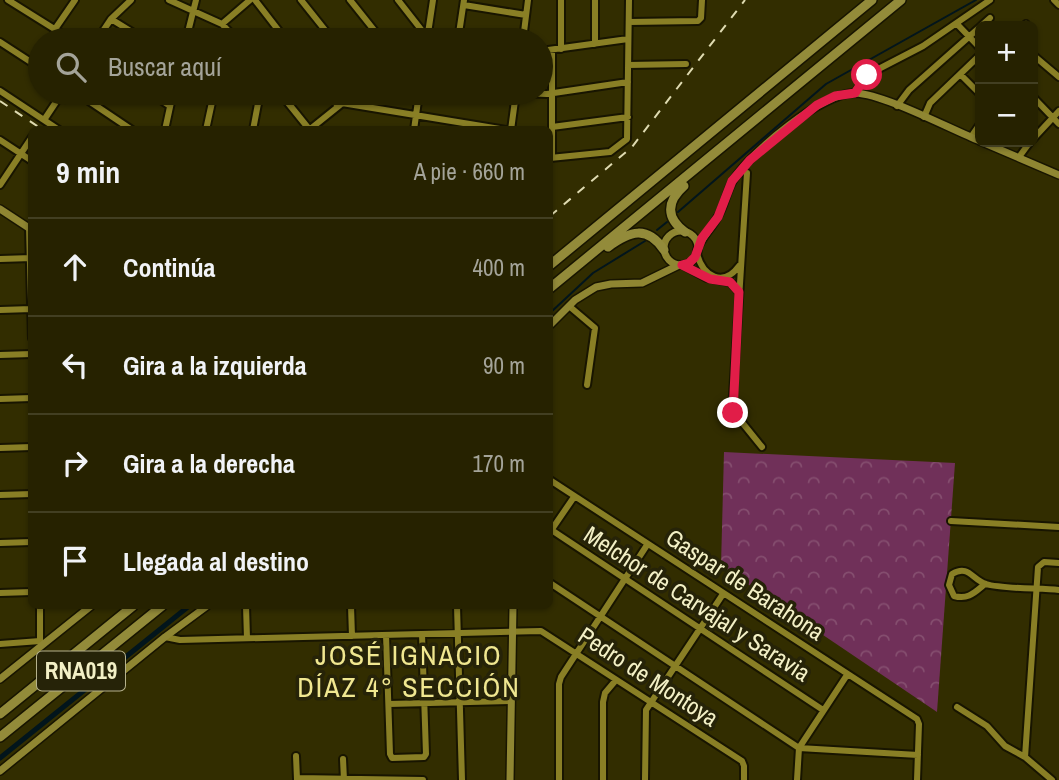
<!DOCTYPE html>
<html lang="es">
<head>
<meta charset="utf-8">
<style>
  :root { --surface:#262200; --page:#322f0f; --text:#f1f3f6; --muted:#a4a499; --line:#423f22 }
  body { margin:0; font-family:"Archivo Narrow",sans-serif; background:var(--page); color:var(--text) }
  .controls { position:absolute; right:21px; top:21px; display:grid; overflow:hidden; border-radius:10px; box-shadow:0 2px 5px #0004 }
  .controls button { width:63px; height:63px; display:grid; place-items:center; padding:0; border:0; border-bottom:2px solid var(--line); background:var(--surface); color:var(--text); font:35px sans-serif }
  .stop { position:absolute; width:21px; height:21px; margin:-16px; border:5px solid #e11d48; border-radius:50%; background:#fff }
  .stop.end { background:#e11d48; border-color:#fff; box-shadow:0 2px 7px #0008 }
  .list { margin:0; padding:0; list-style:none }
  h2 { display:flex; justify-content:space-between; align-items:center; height:91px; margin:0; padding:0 28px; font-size:30px }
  h2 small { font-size:23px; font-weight:400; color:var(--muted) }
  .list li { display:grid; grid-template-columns:46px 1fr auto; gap:21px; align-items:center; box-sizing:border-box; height:98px; padding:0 28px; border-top:2px solid var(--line) }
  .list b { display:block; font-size:26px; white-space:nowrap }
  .list em { font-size:23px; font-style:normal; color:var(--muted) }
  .icon { flex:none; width:38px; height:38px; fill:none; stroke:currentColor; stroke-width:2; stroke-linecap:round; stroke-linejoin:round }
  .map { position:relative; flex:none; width:1059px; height:780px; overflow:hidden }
  .search { position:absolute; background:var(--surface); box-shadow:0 2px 5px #0004; left:28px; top:28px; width:525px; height:77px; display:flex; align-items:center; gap:18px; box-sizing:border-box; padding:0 24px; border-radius:38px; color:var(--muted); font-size:26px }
  .panel { position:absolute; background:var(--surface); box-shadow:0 2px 5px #0004; left:28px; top:126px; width:525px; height:483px; border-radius:10px }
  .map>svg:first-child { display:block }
</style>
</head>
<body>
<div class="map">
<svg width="1059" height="780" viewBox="0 0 1059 780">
  <defs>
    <pattern id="forest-crowns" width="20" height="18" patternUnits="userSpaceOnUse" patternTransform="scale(1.75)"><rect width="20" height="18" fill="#703059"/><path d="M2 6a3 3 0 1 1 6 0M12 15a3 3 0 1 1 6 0" fill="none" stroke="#854e6f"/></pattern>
  </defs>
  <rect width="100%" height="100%" fill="#322d00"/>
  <path fill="url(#forest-crowns)" d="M724,452L955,463L937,712L721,566Z"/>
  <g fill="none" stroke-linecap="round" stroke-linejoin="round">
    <path stroke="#02151c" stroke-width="2" d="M678,212L826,84L976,0
      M657,230L667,222
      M550,313L593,273L645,241"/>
    <path stroke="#02151c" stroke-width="5" d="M0,758L189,606"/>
    <g stroke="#181500" stroke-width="10">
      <path id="minor" d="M8,0L72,40
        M169,0L222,24L237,40
        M255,0L286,40
        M301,0L333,40
        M350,0L382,40
        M398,0L427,37L438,40
        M1054,0L1059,5
        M464,5L526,15
        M111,19L145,40
        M629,22L698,21L701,18L702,0
        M222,24L250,0
        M957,24L980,48
        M981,26L990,18
        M1024,26L1026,24
        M55,29L75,0
        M97,40L111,19L131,0
        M186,40L196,0
        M427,40L433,0
        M458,40L464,0
        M523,40L528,0
        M0,42L40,68
        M595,44V0
        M561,49V0
        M552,50V158
        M541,51L628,39
        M1033,55L1059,77
        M628,65L686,64
        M960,74L980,94
        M0,91L59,130
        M77,93L132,130
        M151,93L170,106
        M280,93L309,129
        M328,93L338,106
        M519,93L547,94L628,82
        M855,93L867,75L923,46L990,0
        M1033,97L1059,124
        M342,103L506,130
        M897,106L909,90L980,27
        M924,117L930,103L980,55
        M44,120L62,93
        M552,127L628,117
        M165,130L173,93
        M206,130L214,93
        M253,130L260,93
        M309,130L355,93
        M414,130L419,93
        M511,130L516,93
        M971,137L980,124
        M1033,139L1059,111
        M0,140L32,161
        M1019,157L1030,142
        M550,158L610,152L627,139L629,0
        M747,173L732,410L762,447
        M0,185L32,137
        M32,224L29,228L32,338
        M697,254C703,276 723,288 739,266
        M0,259L32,258
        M683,265L707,278L730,282L739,292
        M569,306L595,328L587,385
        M0,310L32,309
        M0,355L32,354
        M0,399L32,398
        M0,448L32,447
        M550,480L917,719L919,724L917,780
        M0,495L32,494
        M951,521L1059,527
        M550,529L823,710
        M550,532L574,497
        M0,543L32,542
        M550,583L799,748L918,755
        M985,584C974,593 968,600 954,596L949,585L952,574C969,564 972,580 986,584C1001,589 1041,588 1059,590
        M0,593L32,592
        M246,606L247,638
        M351,606L352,636
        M457,606L462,780
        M386,635L390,754L392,758L424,757L426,754L422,634
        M165,637L180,640L541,631L742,761L744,766V780
        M0,644L40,641V606
        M389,704L511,701
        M957,707L987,726L1005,746L1025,757L1052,780
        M296,756L297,779
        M1025,757L1038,567L1044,562L1059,563
        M343,759L344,780
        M297,778L423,780
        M559,780V684L561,677L647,545
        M603,780V702L605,693L616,680
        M645,780L646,710L723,594
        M797,780L799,748L847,675"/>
    </g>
    <g stroke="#181500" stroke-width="10">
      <path id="major" d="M982,142L1059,175
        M0,209L32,230
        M664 248a17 17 0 1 1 34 0a17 17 0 1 1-34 0Z
        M697,250C702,237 711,229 717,218C725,206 726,191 734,179C752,151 821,93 855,93C884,94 950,129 980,141
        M550,325L575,300L596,287L611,284L642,283L679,265
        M0,679L91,606
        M0,771L165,637L207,606
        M510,780L513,606"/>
    </g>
    <g stroke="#181500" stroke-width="12">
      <path id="highway" d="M684,186C666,202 666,218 685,232
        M608,247C630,231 647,225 664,250
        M550,265L872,0
        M550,288L901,0
        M0,714L133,606
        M0,737L162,606"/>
    </g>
    <use href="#minor" stroke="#897f25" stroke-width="6"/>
    <use href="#major" stroke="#8f8632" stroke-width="7"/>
    <use href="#highway" stroke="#938b3a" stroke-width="9"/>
    <path stroke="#dfdbb1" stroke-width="2" stroke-dasharray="9 9" stroke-linecap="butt" d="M0,101L43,130
      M550,216L632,147L745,0"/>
  </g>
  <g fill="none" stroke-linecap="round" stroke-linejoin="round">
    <path stroke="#e11d48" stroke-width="9" d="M733,413L739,292L730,282L710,279L682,265L689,263L695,257L702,238L718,217L732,181L750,160L817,105L835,96L855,93L867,75"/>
  </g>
  <g text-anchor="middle" stroke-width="7" stroke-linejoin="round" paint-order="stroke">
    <rect fill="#262308" stroke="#b6b28d" stroke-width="2" x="37" y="651.5" width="88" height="39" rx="5"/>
    <g font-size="23" font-weight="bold" fill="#f3f0c6">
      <text x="81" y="679">RNA019</text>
    </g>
    <g font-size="24" fill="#f3f0c6" stroke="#262308">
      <text transform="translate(745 585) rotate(33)" y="8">Gaspar de Barahona</text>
      <text transform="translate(697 604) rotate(33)" y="8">Melchor de Carvajal y Saravia</text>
      <text transform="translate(648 677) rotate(33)" y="8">Pedro de Montoya</text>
    </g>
    <g font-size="28" letter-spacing="2" fill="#f0e790" stroke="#262308">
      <text x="409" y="665">JOSÉ IGNACIO<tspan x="409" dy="32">DÍAZ 4° SECCIÓN</tspan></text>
    </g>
  </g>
</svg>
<div class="controls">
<button>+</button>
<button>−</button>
</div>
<div class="stop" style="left:867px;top:75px"></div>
<div class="stop end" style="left:733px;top:413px"></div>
<div class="search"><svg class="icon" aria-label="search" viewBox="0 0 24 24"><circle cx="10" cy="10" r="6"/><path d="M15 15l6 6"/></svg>Buscar aquí</div>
<section class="panel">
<h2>9 min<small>A pie · 660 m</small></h2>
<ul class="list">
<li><svg class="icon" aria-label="ahead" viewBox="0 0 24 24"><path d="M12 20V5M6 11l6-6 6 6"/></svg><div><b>Continúa</b></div><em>400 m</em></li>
<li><svg class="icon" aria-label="left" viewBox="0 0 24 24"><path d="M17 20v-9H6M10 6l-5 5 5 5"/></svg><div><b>Gira a la izquierda</b></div><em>90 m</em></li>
<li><svg class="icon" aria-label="right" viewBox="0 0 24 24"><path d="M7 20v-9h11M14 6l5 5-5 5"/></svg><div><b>Gira a la derecha</b></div><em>170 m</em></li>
<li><svg class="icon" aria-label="arrive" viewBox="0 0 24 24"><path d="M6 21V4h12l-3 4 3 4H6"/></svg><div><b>Llegada al destino</b></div></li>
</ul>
</section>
</div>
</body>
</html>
